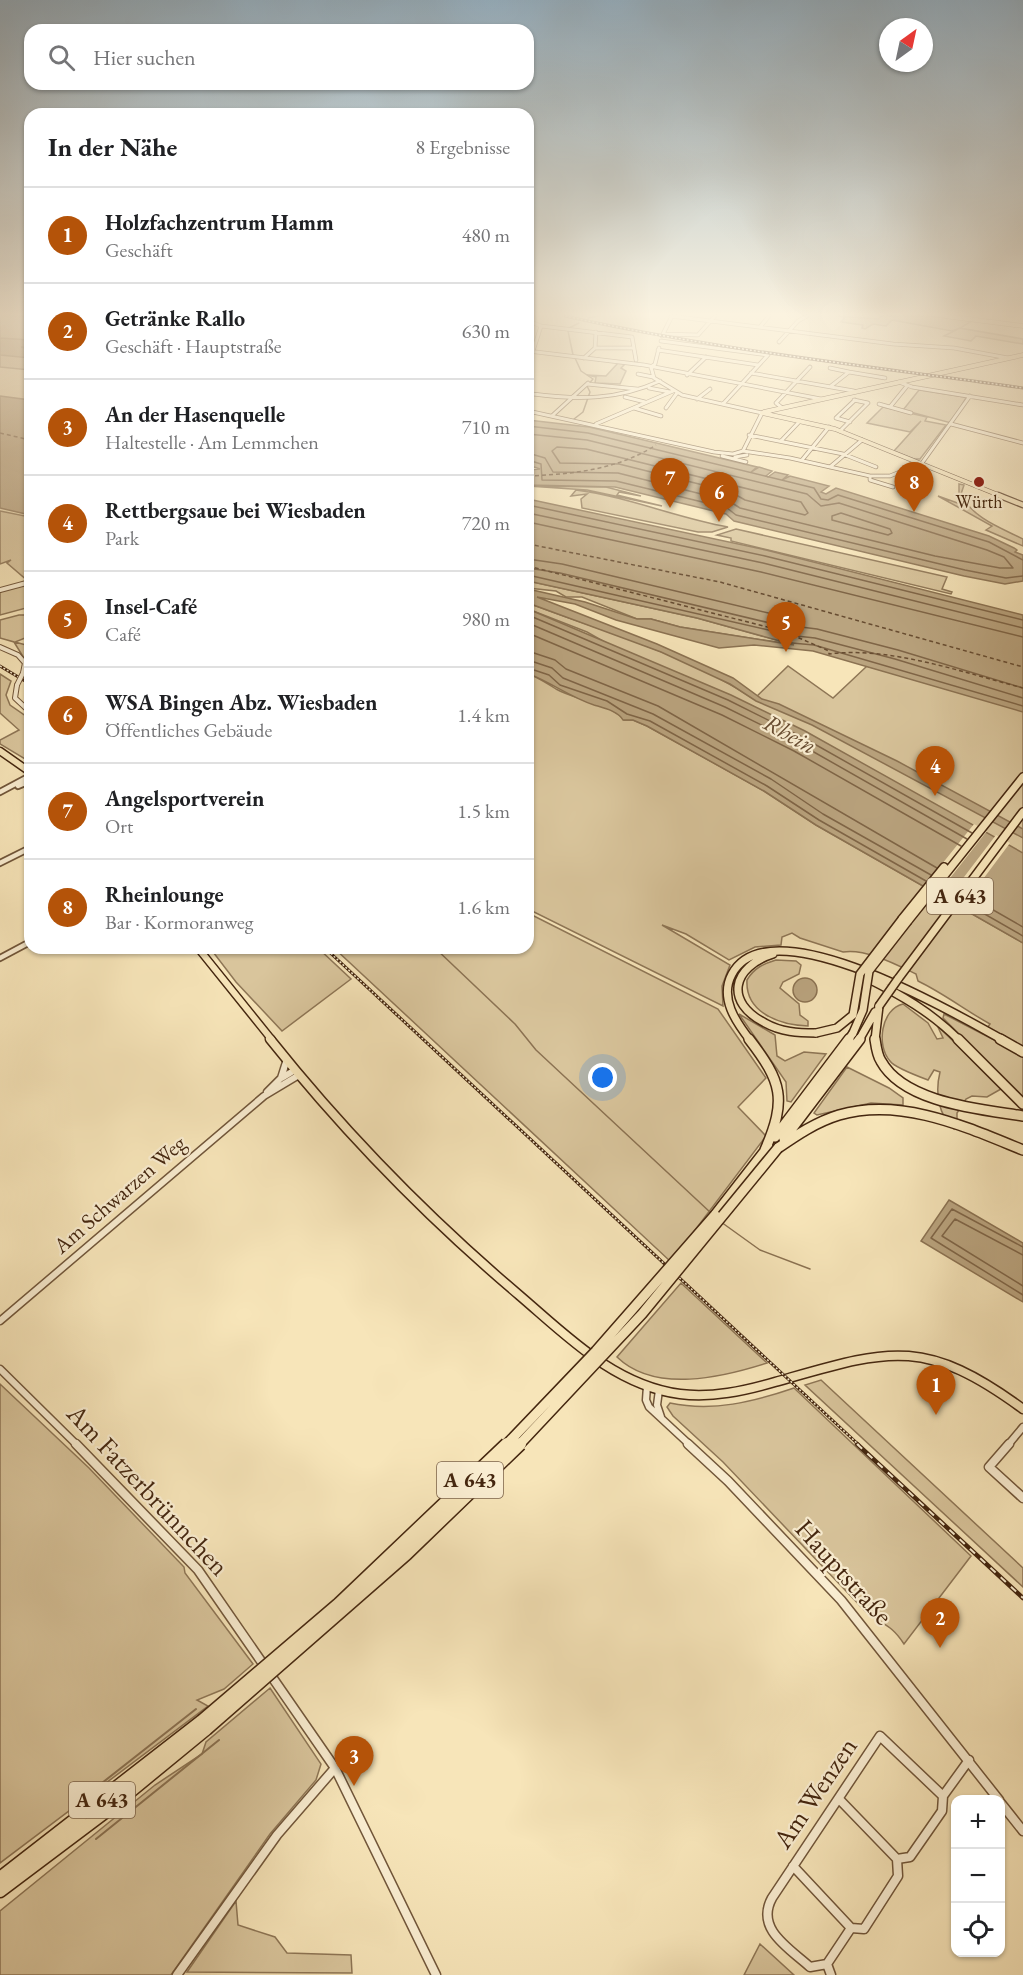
<!DOCTYPE html>
<html lang="de">
<head>
<meta charset="utf-8">
<style>
  :root { --surface:#fff; --page:#f6f6f6; --text:#202124; --muted:#757577; --line:#e0e0e0; --accent:#b45309 }
  body { margin:0; font-family:"EB Garamond",serif; background:var(--page); color:var(--text) }
  .controls { position:absolute; right:18px; bottom:18px; display:grid; overflow:hidden; border-radius:12px; box-shadow:0 2px 4px #0004 }
  .controls button { width:54px; height:54px; display:grid; place-items:center; padding:0; border:0; border-bottom:2px solid var(--line); background:var(--surface); color:var(--text); font:30px sans-serif }
  .compass { position:absolute; left:879px; top:18px; width:54px; height:54px; border-radius:50%; background:var(--surface); box-shadow:0 2px 4px #0004; rotate:33deg }
  .you { position:absolute; left:603px; top:1078px; width:21px; height:21px; margin:-15px; border:4px solid #fff; border-radius:50%; background:#1a73e8; box-shadow:0 0 0 9px #1a73e833 }
  .badge { display:grid; place-items:center; width:39px; height:39px; border-radius:50%; background:var(--accent); color:#fff; font-size:20px; font-weight:700 }
  .pin { position:absolute; translate:-50% -50px; filter:drop-shadow(0 2px 3px #0008) }
  .pin::after { content:''; position:absolute; top:32px; width:21px; height:18px; background:inherit; clip-path:polygon(0 0,100% 0,50% 100%) }
  .list { margin:0; padding:0; list-style:none }
  h2 { display:flex; justify-content:space-between; align-items:center; height:78px; margin:0; padding:0 24px; font-size:26px }
  h2 small { font-size:20px; font-weight:400; color:var(--muted) }
  .list li { display:grid; grid-template-columns:39px 1fr auto; gap:18px; align-items:center; box-sizing:border-box; height:96px; padding:0 24px; border-top:2px solid var(--line) }
  .list b { display:block; font-size:22px; white-space:nowrap }
  .list p { margin:0; font-size:20px; white-space:nowrap; color:var(--muted) }
  .list em { font-size:20px; font-style:normal; color:var(--muted) }
  .icon { flex:none; width:33px; height:33px; fill:none; stroke:currentColor; stroke-width:2; stroke-linecap:round; stroke-linejoin:round }
  .map { position:relative; flex:none; width:1023px; height:1975px; overflow:hidden }
  .search { position:absolute; background:var(--surface); box-shadow:0 2px 4px #0004; left:24px; top:24px; width:510px; height:66px; display:flex; align-items:center; gap:15px; box-sizing:border-box; padding:0 21px; border-radius:18px; color:var(--muted); font-size:22px }
  .panel { position:absolute; background:var(--surface); box-shadow:0 2px 4px #0004; left:24px; top:108px; width:510px; height:846px; border-radius:18px }
  .map>svg:first-child { display:block }
</style>
</head>
<body>
<div class="map">
<svg width="1023" height="1975" viewBox="0 0 1023 1975">
  <rect width="100%" height="100%" fill="#f7e5b9"/>
  <filter id="stains"><feTurbulence type="fractalNoise" baseFrequency=".00333" numOctaves="4"/><feColorMatrix values="0 0 0 0 .2 0 0 0 0 .09 0 0 0 0 .02 0 0 0 .5 -.17"/></filter>
  <radialGradient id="worn" r=".72"><stop offset=".6" stop-color="#630" stop-opacity="0"/><stop offset="1" stop-color="#630" stop-opacity=".3"/></radialGradient>
  <path fill="#d9c59c" stroke="#8e7656" stroke-width="1.5" d="M0,316H30V370L0,367Z
    M838,316L878,319L882,316H929L972,321L960,328L1023,339V344L976,336L971,341L944,336L960,328L952,331L892,320L886,326L873,324L865,329L862,328L863,325L841,322L845,317Z
    M618,363H626L621,368L626,371L620,384L595,383L596,377L587,375L606,376Z
    M919,390L964,397L966,398L951,423L903,410Z
    M883,407L927,417L925,421L946,425L920,459H914L894,451L921,421L910,432L867,423Z
    M959,484L964,485L961,494C972,518 1001,528 1023,539V546L986,530L992,526L938,496L963,505L959,495Z
    M528,486L606,487L641,496L619,492L617,495L662,506L587,490Z
    M576,490C629,497 677,518 728,527L712,532H698L582,508L581,499L587,494L571,496Z
    M0,511L30,517V607L0,615V592L29,582L7,563L11,560L0,564Z
    M736,529L947,577L942,589L952,592L951,594L731,541V538L717,535Z
    M528,581L697,618L795,645L680,627L651,619H637L582,597H566L556,591L528,588Z
    M528,603C604,632 686,654 754,699L788,666L833,698L867,666L1023,711V880L587,632L528,609Z
    M19,615H30V636L15,642L30,646V683L26,674L27,663L14,642L0,638V620Z
    M528,673C538,678 547,683 556,689C573,699 614,705 624,720H633L647,726L764,791L816,825L1023,943V1048L987,1028L990,1024C965,1010 943,993 918,981L916,974C897,965 865,948 843,952L800,938L792,933L782,937L781,945L755,947L729,960L686,934L662,925L730,965L722,986L723,1006L528,909Z
    M0,674L11,681L6,695L10,705L30,719V762L0,744V740L19,730L0,713Z
    M528,913L718,1009L766,1078L738,1107L766,1136L671,1262L334,948H528Z
    M210,948H318L351,979L282,1031L236,982Z
    M776,960L796,961L801,965L799,974L783,982L780,988L799,1004L800,1015L808,1021V1026C780,1025 745,1013 747,980C754,968 763,964 776,960Z
    M903,1004L928,1023L937,1039L943,1038L937,1025L1001,1089L987,1097L972,1096L966,1099L957,1113V1124L954,1129C938,1115 935,1092 940,1072L934,1070L928,1080C920,1077 894,1067 890,1061C876,1046 881,1009 903,1004Z
    M739,1014L775,1035L777,1056L785,1061L804,1052L826,1054L791,1102L787,1101L786,1082Z
    M944,1014L1023,1055V1099L943,1018Z
    M847,1067L889,1088L903,1098V1105L871,1103L817,1115L814,1113Z
    M681,1283L767,1363C723,1377 655,1394 617,1357Z
    M821,1380L1023,1568V1587L805,1385Z
    M0,1384L89,1468L184,1567L185,1573L253,1664L224,1689L197,1700L208,1706L0,1863Z
    M794,1388L971,1556L904,1644C891,1624 884,1626 866,1612L723,1462L673,1416L667,1407L670,1403C713,1412 753,1402 794,1388Z
    M270,1688L321,1764L316,1780L270,1834L171,1975H0V1911L155,1785L202,1754L206,1742Z
    M236,1901L238,1925L275,1937L287,1953L351,1955L352,1973L187,1972Z
    M760,1944L794,1975H744Z"/>
  <path fill="#baa47f" stroke="#8b7252" stroke-width="1.5" d="M0,338L30,340V348L21,347L30,349V358L0,355Z
    M0,396L30,400V515L0,508Z
    M528,420L589,427L757,467L751,472L759,467L772,471L766,476L768,477L775,472L788,475L782,480L790,476L829,486L821,492L826,494L836,488L989,536L1014,548L1017,550L1015,552L1023,555V581L1005,584L964,576L734,521L726,514L615,487L528,485V470L540,469L528,465Z
    M528,499L766,550L1023,615V712L813,651L754,645L719,648L616,620L575,604L537,597L657,644L733,678L762,699L779,704L897,761L1023,829V838L812,725L756,701L730,684L661,652L528,603V589L585,602L637,619H651L680,627L794,645L697,618L528,581Z
    M528,609L731,695L805,731L1023,853V943L816,825L764,791L647,726L633,720H623C618,711 604,708 594,705C570,697 552,683 529,674Z
    M793 990a12 12 0 1 1 24 0a12 12 0 1 1-24 0Z
    M949,1200L1023,1243V1302L921,1241Z"/>
  <path fill="#f7e5b9" d="M974,824L987,831L936,896L922,889Z
    M996,835L1010,843L960,910L945,902Z"/>
  <g fill="none" stroke-linecap="round" stroke-linejoin="round">
    <path stroke="#7f6547" stroke-width="1.5" d="M528,426L588,433L814,488L821,499L828,500L838,495L989,542L1023,560
      M528,434L587,440L807,494L821,506L839,503L987,550L1004,557L1013,568H1000L935,556L740,508L729,501L618,473L553,472L545,458L528,453
      M557,447L586,449L801,502L808,513L805,515L745,500L731,492L619,464L560,463L552,451Z
      M528,460L541,464L542,480L616,481L727,508L736,515L965,570L1006,578L1023,576
      M528,505L765,556L1023,620
      M528,513L763,563L1023,628
      M841,513L890,529L892,533L888,535L832,520V516Z
      M528,522L761,572L1023,637
      M528,559L562,564L777,615L793,626L817,629L898,650L1023,688
      M528,568L560,573L774,624L787,635L815,638L895,659L1023,698
      M528,575L773,631L781,642L814,645L1023,706
      M528,615L728,700L802,737L972,833
      M528,623L725,707L798,743L967,839
      M528,633L722,715L794,751L961,846
      M528,651L555,660L566,669L658,706L937,868
      M528,660L552,668L563,678L653,714L771,779L823,814L931,875
      M528,668L549,675L560,685L607,701L627,714L650,721L767,786L819,820L926,881
      M967,895L1023,927
      M962,901L1023,936
      M1023,1247L952,1209L931,1238L1023,1295
      M1023,1255L955,1219L942,1236L1023,1286"/>
    <path stroke="#8b7252" stroke-width="1.5" d="M588,318L599,316
      M569,328L579,323
      M568,331L573,355
      M574,419L583,412L590,392L587,386L593,379L581,371L575,358
      M435,948L515,1024L536,1050L711,1213
      M721,1222L760,1250L810,1269"/>
    <path stroke="#8b7252" stroke-width="2" d="M74,1805L196,1709
      M96,1839L219,1740"/>
    <path stroke="#674c31" stroke-width="1.5" stroke-dasharray="4 3" stroke-linecap="butt" d="M0,433L30,440
      M528,476C573,474 617,470 656,445
      M528,544L720,582L1023,667
      M528,566L783,631L829,651V654C889,646 965,673 1023,688"/>
    <g stroke="#71563a" stroke-width="4.5">
      <path id="minor-far4" d="M671,316L893,344L954,348L1008,358
        M528,321L541,326L632,337L636,360
        M760,327L769,316
        M663,334L698,335L715,316
        M662,336L672,316
        M661,341L768,355
        M779,342L798,321L807,316
        M595,348H634
        M658,350L758,365
        M528,351L644,365L821,399
        M528,357L533,351L541,326
        M584,358L595,348L596,332
        M651,367L654,378L682,395L762,413
        M651,367L655,364L659,348
        M830,368L849,372
        M751,373L854,391
        M638,374L653,377
        M687,375L706,357
        M899,382L912,387L1023,405
        M587,384L637,389
        M831,386L849,372L885,378
        M649,388L670,392
        M533,394C578,400 618,400 660,381
        M625,397L645,402
        M697,399L710,389
        M723,404L768,355
        M879,404L911,413
        M781,407L776,403L810,367
        M890,407L907,386
        M634,408L661,416
        M666,408L677,393
        M528,411L714,452L733,454L743,451
        M553,415L588,383
        M850,422L836,418L855,400
        M596,424L673,391
        M951,424L1023,443
        M840,431L868,403L854,400
        M749,435L843,454L876,467
        M781,441L800,421
        M743,451L790,458L870,476H890L922,463L970,396
        M743,451L762,413
        M722,456L746,462
        M735,457L747,455
        M802,460L829,427
        M830,467L862,440
        M870,476V480L893,487"/>
    </g>
    <g stroke="#71563a" stroke-width="6">
      <path id="minor-far3" d="M0,590L30,582
        M0,647L18,655L25,663L23,673
        M17,685L15,698L30,712"/>
    </g>
    <g stroke="#71563a" stroke-width="8">
      <path id="minor-far2" d="M18,786L30,781
        M0,792L30,776
        M0,863L30,848
        M0,958L30,942"/>
    </g>
    <g stroke="#71563a" stroke-width="9">
      <path id="minor-far1" d="M281,1078L287,1059
        M267,1092L280,1079L295,1070
        M0,1321L264,1096L299,1075
        M0,1369L77,1445
        M647,1386L646,1400L649,1407L690,1445
        M659,1390L657,1405L661,1417
        M1008,1445L1023,1427"/>
    </g>
    <g stroke="#71563a" stroke-width="11">
      <path id="minor" d="M76,1444L198,1570L335,1768L436,1975
        M688,1444L728,1481L841,1600L999,1800
        M1009,1444L989,1467L1023,1498
        M839,1799L897,1859
        M1000,1802L1023,1831
        M793,1866L851,1928
        M827,1964L851,1928L864,1929L898,1876L897,1859L910,1857L942,1811L943,1796L969,1760
        M177,1975L277,1835L335,1768
        M831,1975L827,1964L810,1967C789,1948 755,1929 772,1898L880,1736L943,1796"/>
    </g>
    <g stroke="#44260f" stroke-width="5">
      <path id="major-far3" d="M764,412L1023,355
        M762,413L835,429L1001,496"/>
    </g>
    <g stroke="#44260f" stroke-width="7">
      <path id="major-far2" d="M998,495L1023,505"/>
    </g>
    <g stroke="#44260f" stroke-width="9">
      <path id="major-far1" d="M0,751L30,772
        M198,948L272,1040"/>
    </g>
    <g stroke="#44260f" stroke-width="11">
      <path id="major" d="M270,1039C345,1133 427,1217 519,1295C567,1336 614,1385 680,1394C712,1398 744,1391 775,1382C888,1350 922,1335 1023,1409"/>
    </g>
    <g stroke="#44260f" stroke-width="5">
      <path id="highway-far3" d="M945,316L1023,326"/>
    </g>
    <g stroke="#44260f" stroke-width="10">
      <path id="highway-far2" d="M902,919L944,867
        M908,921L1023,777
        M773,954C732,967 724,1002 765,1023C781,1032 798,1033 816,1033
        M865,977C901,995 931,1012 959,1040
        M898,979L1023,812
        M750,1040C736,1022 719,998 732,974C770,904 956,1014 1003,1040
        M848,1040L853,1033
        M859,1040L875,1012
        M875,1040L879,1006"/>
    </g>
    <g stroke="#44260f" stroke-width="12">
      <path id="highway-far1" d="M749,1039C782,1082 787,1099 765,1150
        M875,1039C876,1046 877,1055 881,1061C904,1103 980,1109 1023,1116
        M958,1039L1023,1104
        M1000,1039L1023,1052
        M775,1137L849,1039
        M784,1139L860,1039
        M778,1148C797,1135 816,1122 839,1115C902,1097 966,1127 1023,1150
        M715,1215L768,1147"/>
    </g>
    <g stroke="#44260f" stroke-width="15">
      <path id="highway" d="M0,1878L202,1721
        M0,1891L105,1812L206,1729"/>
    </g>
    <use href="#minor-far4" stroke="#faeed2" stroke-width="3"/>
    <use href="#minor-far3" stroke="#faeed2" stroke-width="4"/>
    <use href="#minor-far2" stroke="#faeed2" stroke-width="4.5"/>
    <use href="#minor-far1" stroke="#faeed2" stroke-width="6"/>
    <use href="#minor" stroke="#faeed2" stroke-width="8"/>
    <use href="#major-far3" stroke="#f7e5b9" stroke-width="4"/>
    <use href="#major-far2" stroke="#f7e5b9" stroke-width="4.5"/>
    <use href="#major-far1" stroke="#f7e5b9" stroke-width="6"/>
    <use href="#major" stroke="#f7e5b9" stroke-width="8"/>
    <use href="#highway-far3" stroke="#f7e5b9" stroke-width="4"/>
    <use href="#highway-far2" stroke="#f7e5b9" stroke-width="7"/>
    <use href="#highway-far1" stroke="#f7e5b9" stroke-width="9"/>
    <use href="#highway" stroke="#f7e5b9" stroke-width="12"/>
    <g stroke="#44260f" stroke-width="3">
      <path id="rail-far1" d="M565,316C716,350 870,366 1023,388
        M0,666L30,684
        M325,948L859,1445"/>
    </g>
    <g stroke="#44260f" stroke-width="4.5">
      <path id="rail" d="M857,1444L1023,1598"/>
    </g>
    <use href="#rail-far1" stroke="#faeed2" stroke-width="1.5" stroke-dasharray="2" stroke-linecap="butt"/>
    <use href="#rail" stroke="#faeed2" stroke-width="2" stroke-dasharray="7" stroke-linecap="butt"/>
    <g stroke="#71563a" stroke-width="6" stroke-linecap="butt">
      <path id="minor-bridge" d="M17,685L23,673"/>
    </g>
    <g stroke="#44260f" stroke-width="10" stroke-linecap="butt">
      <path id="highway-bridge-far2" d="M879,1006L898,979
        M816,1033L837,1028L853,1015L860,974L902,919
        M853,1033L863,1010L869,971L908,921"/>
    </g>
    <g stroke="#44260f" stroke-width="12" stroke-linecap="butt">
      <path id="highway-bridge-far1" d="M506,1445L596,1351L715,1215
        M519,1445L642,1314L778,1148"/>
    </g>
    <g stroke="#44260f" stroke-width="15" stroke-linecap="butt">
      <path id="highway-bridge" d="M202,1721L339,1604L507,1444
        M206,1729L406,1554L520,1444"/>
    </g>
    <use href="#minor-bridge" stroke="#faeed2" stroke-width="4"/>
    <use href="#highway-bridge-far2" stroke="#f7e5b9" stroke-width="7"/>
    <use href="#highway-bridge-far1" stroke="#f7e5b9" stroke-width="9"/>
    <use href="#highway-bridge" stroke="#f7e5b9" stroke-width="12"/>
  </g>
  <linearGradient id="sky" x2="0" y2="1"><stop stop-color="#95aebe"/><stop offset="0.53" stop-color="#fbf3e0"/><stop offset="1" stop-color="#fbf3e0" stop-opacity="0"/></linearGradient>
  <rect width="1023" height="593" fill="url(#sky)"/>
  <circle fill="#8f2418" stroke="#faeed2" stroke-width="2" cx="979" cy="482" r="6"/>
  <g text-anchor="middle" stroke-width="4.5" stroke-linejoin="round" paint-order="stroke">
    <g font-size="18" fill="#44260f" stroke="#faeed2">
      <text x="979" y="508">Würth</text>
    </g>
    <g fill="#faeed2" stroke="#7b624a" stroke-width="1.5">
      <rect x="927" y="878" width="66" height="36" rx="4.5"/>
      <rect x="437" y="1462" width="66" height="36" rx="4.5"/>
      <rect x="69" y="1782" width="66" height="36" rx="4.5"/>
    </g>
    <g font-size="21" font-weight="bold" fill="#44260f">
      <text x="960" y="903">A 643</text>
      <text x="470" y="1487">A 643</text>
      <text x="102" y="1807">A 643</text>
    </g>
    <g font-size="22" fill="#44260f" stroke="#faeed2">
      <text transform="translate(119 1194) rotate(-41)" y="8">Am Schwarzen Weg</text>
    </g>
    <g font-size="24" font-style="italic" fill="#674c31" stroke="#faeed2">
      <text transform="translate(790 734) rotate(29)" y="8">Rhein</text>
    </g>
    <g font-size="27" fill="#44260f" stroke="#faeed2">
      <text transform="translate(148 1490) rotate(47)" y="9">Am Fatzerbrünnchen</text>
      <text transform="translate(844 1572) rotate(48)" y="9">Hauptstraße</text>
      <text transform="translate(815 1793) rotate(-56)" y="9">Am Wenzen</text>
    </g>
  </g>
  <rect width="100%" height="100%" filter="url(#stains)"/>
  <rect width="100%" height="100%" fill="url(#worn)"/>
</svg>
<div class="controls">
<button>+</button>
<button>−</button>
<button><svg class="icon" aria-label="locate" viewBox="0 0 24 24"><circle cx="12" cy="12" r="6"/><path d="M12 2v4M12 18v4M2 12h4M18 12h4"/></svg></button>
</div>
<svg class="compass" viewBox="-18 -18 36 36"><path d="M0-13l5 13h-10z" fill="#e53935"/><path d="M0 13l5-13h-10z" fill="#757577"/></svg>
<div class="you"></div>
<div class="pin badge" style="left:936px;top:1415px">1</div>
<div class="pin badge" style="left:940px;top:1648px">2</div>
<div class="pin badge" style="left:354px;top:1786px">3</div>
<div class="pin badge" style="left:935px;top:796px">4</div>
<div class="pin badge" style="left:786px;top:652px">5</div>
<div class="pin badge" style="left:719px;top:522px">6</div>
<div class="pin badge" style="left:670px;top:508px">7</div>
<div class="pin badge" style="left:914px;top:512px">8</div>
<div class="search"><svg class="icon" aria-label="search" viewBox="0 0 24 24"><circle cx="10" cy="10" r="6"/><path d="M15 15l6 6"/></svg>Hier suchen</div>
<section class="panel">
<h2>In der Nähe<small>8 Ergebnisse</small></h2>
<ul class="list">
<li><span class="badge">1</span><div><b>Holzfachzentrum Hamm</b><p>Geschäft</p></div><em>480 m</em></li>
<li><span class="badge">2</span><div><b>Getränke Rallo</b><p>Geschäft · Hauptstraße</p></div><em>630 m</em></li>
<li><span class="badge">3</span><div><b>An der Hasenquelle</b><p>Haltestelle · Am Lemmchen</p></div><em>710 m</em></li>
<li><span class="badge">4</span><div><b>Rettbergsaue bei Wiesbaden</b><p>Park</p></div><em>720 m</em></li>
<li><span class="badge">5</span><div><b>Insel-Café</b><p>Café</p></div><em>980 m</em></li>
<li><span class="badge">6</span><div><b>WSA Bingen Abz. Wiesbaden</b><p>Öffentliches Gebäude</p></div><em>1.4 km</em></li>
<li><span class="badge">7</span><div><b>Angelsportverein</b><p>Ort</p></div><em>1.5 km</em></li>
<li><span class="badge">8</span><div><b>Rheinlounge</b><p>Bar · Kormoranweg</p></div><em>1.6 km</em></li>
</ul>
</section>
</div>
</body>
</html>
